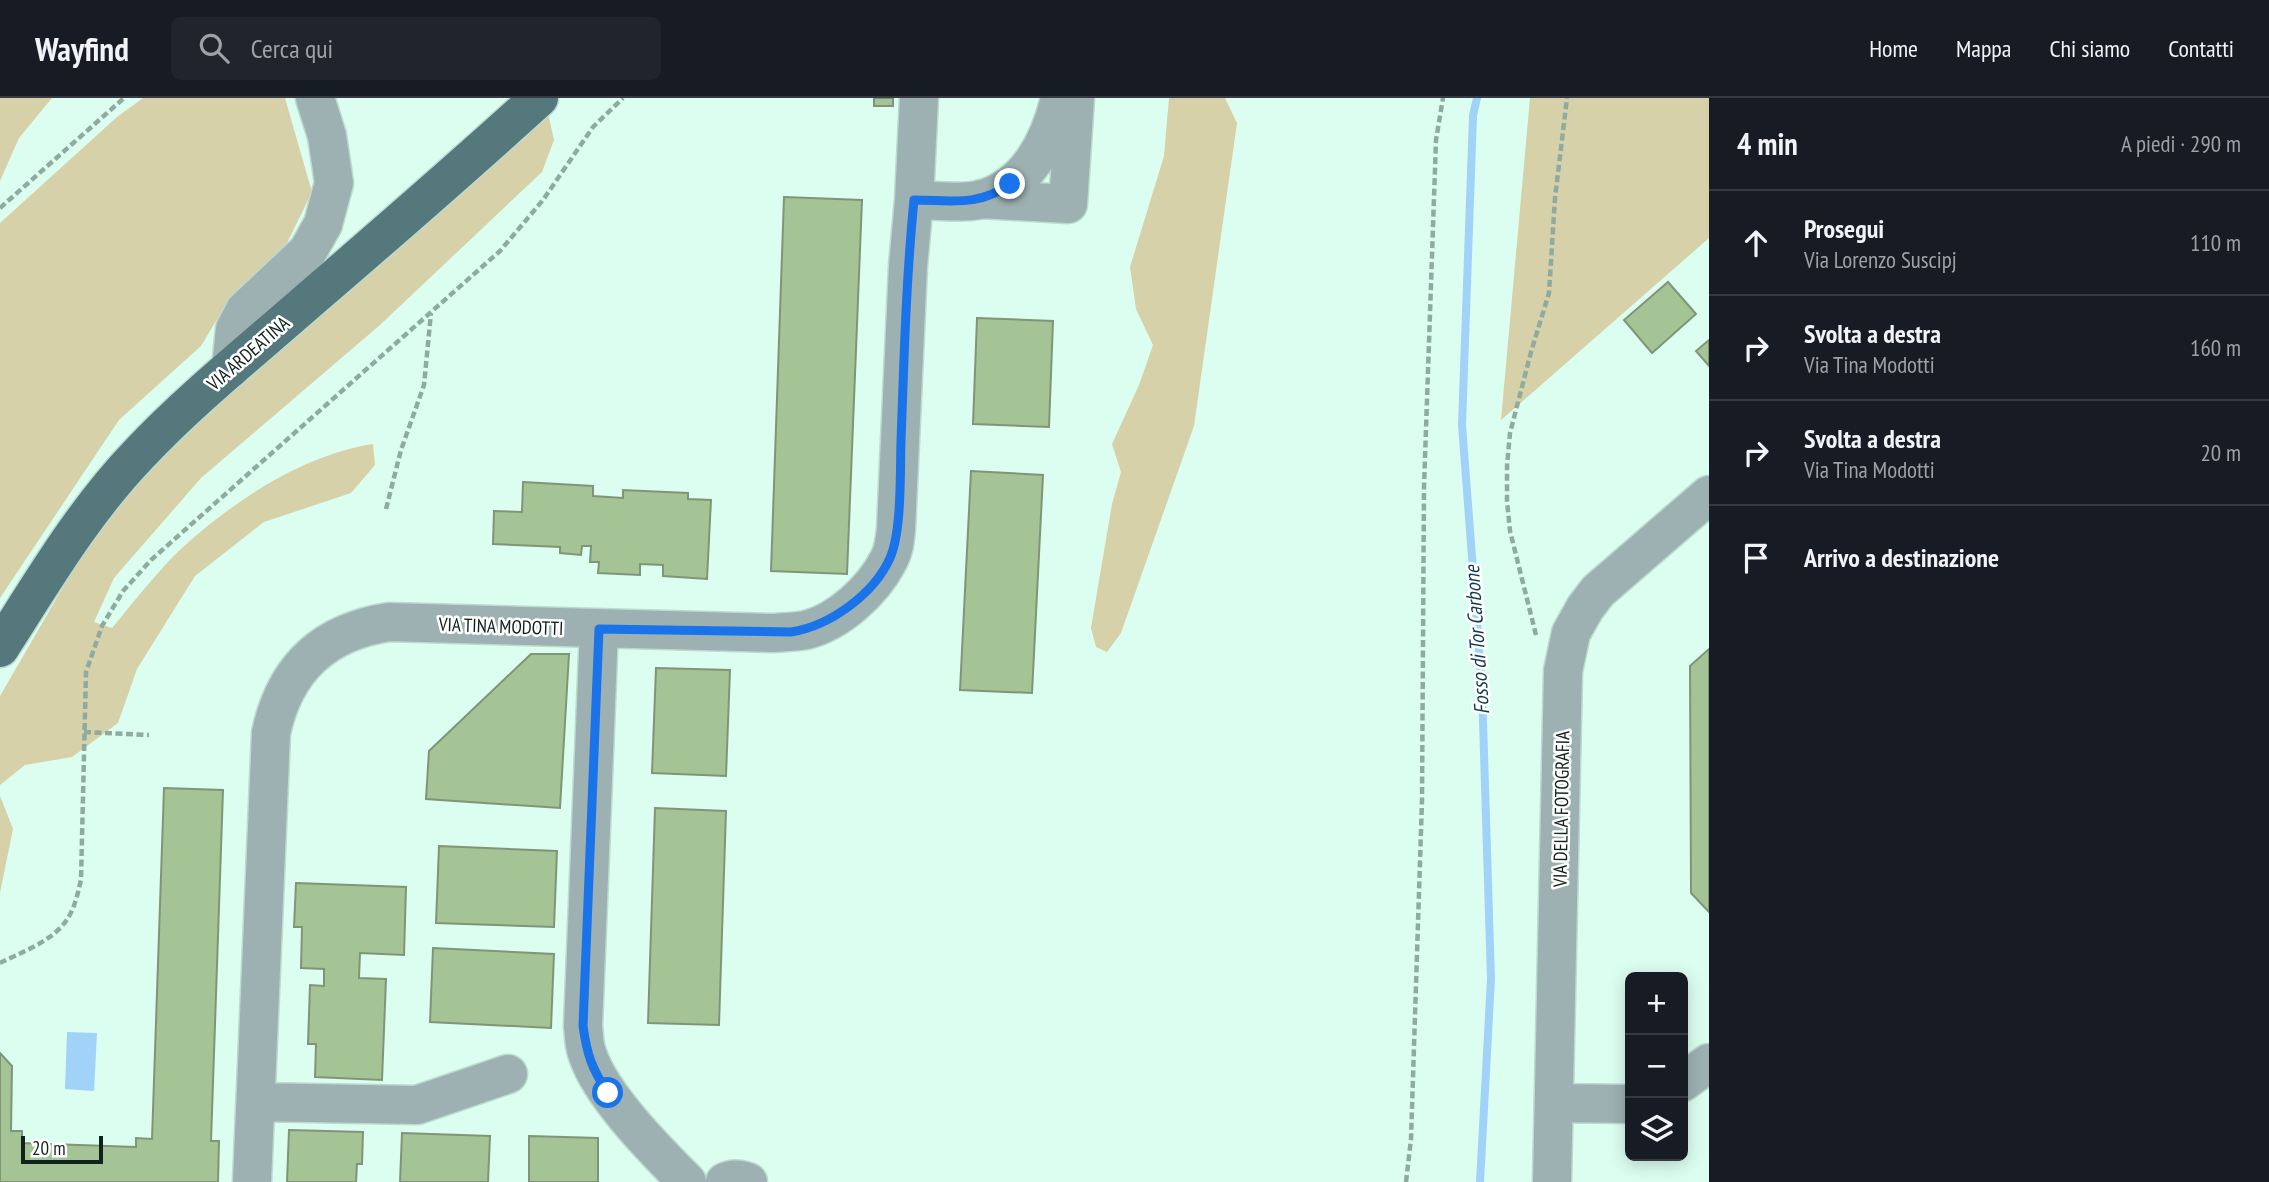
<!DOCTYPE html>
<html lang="it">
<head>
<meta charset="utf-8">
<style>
  :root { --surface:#171b24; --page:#20242c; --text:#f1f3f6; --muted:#9ea1a6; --line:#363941 }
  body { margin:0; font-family:"PT Sans Narrow",sans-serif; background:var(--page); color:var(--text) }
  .controls { position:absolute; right:21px; bottom:21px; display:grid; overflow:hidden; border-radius:10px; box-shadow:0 4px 18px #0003 }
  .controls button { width:63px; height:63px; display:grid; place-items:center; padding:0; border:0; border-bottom:2px solid var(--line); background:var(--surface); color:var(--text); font:35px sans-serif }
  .scale { position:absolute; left:21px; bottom:18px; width:82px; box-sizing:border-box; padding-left:7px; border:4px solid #11211b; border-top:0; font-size:19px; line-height:24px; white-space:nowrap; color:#11211b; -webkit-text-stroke:5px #fff; paint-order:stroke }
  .stop { position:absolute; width:21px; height:21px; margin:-16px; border:5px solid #1a73e8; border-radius:50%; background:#fff }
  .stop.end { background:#1a73e8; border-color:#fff; box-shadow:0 2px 7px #0008 }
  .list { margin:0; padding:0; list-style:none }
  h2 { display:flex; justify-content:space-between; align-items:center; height:91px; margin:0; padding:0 28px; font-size:30px }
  h2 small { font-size:23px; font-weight:400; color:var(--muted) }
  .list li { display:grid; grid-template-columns:46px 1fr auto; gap:21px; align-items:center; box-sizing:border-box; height:105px; padding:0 28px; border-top:2px solid var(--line) }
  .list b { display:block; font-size:26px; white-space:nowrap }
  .list p { margin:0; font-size:23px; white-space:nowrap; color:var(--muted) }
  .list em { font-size:23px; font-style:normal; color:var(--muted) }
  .icon { flex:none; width:38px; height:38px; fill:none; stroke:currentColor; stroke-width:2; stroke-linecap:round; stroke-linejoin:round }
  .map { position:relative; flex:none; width:1709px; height:1084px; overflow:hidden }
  header { display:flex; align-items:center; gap:42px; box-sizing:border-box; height:98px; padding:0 35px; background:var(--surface); border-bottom:2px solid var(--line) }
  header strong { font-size:33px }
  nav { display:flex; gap:38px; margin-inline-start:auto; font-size:24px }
  .search { width:490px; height:63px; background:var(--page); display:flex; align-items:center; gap:18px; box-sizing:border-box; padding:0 24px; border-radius:10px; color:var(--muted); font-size:26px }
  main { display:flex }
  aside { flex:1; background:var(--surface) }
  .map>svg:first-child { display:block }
</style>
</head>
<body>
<header>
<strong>Wayfind</strong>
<div class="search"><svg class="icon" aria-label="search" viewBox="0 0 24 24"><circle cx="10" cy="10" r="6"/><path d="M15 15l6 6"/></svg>Cerca qui</div>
<nav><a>Home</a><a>Mappa</a><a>Chi siamo</a><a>Contatti</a></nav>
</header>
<main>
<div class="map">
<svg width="1709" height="1084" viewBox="0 0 1709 1084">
  <rect width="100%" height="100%" fill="#dcfef1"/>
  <path fill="#d6d1a8" d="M0,0H52L19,40L0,83Z
    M143,0H285L312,94L285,149L225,208L201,248L119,322L0,500V125L117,19Z
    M1169,0H1225L1237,25L1194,328L1121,535L1107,554L1096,549L1091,530L1112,406L1121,374L1112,346L1139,287L1153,247L1136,211L1130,169L1164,58Z
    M1530,0H1709V140L1501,322Z
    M548,15L554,42L542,74L380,227L201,380L114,480L94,524L112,530C134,504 158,472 183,449C235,402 303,357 373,346L375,367L351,395L264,424L195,478L137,571L118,625L72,659L25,667L0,687V598L92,439L165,354L226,295Z
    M0,698L13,731L0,795Z"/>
  <path fill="#a0d3f7" d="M67,934L97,935L94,993L65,991Z"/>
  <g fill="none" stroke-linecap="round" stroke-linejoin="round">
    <path stroke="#a0d3f7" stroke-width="8" d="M1477,0L1473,18L1462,327L1482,591L1491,881L1480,1084"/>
  </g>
  <path fill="#a4c495" stroke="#809577" stroke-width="2" d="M874,0H893V8H874Z
    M784,99L862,102L847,476L771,473Z
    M1668,184L1696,216L1652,255L1624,222Z
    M977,220L1053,223L1049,329L973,326Z
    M1709,242V268L1696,253Z
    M971,373L1043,377L1032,595L960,592Z
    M523,384L593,388V398L623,400V392L688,395V401L711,402L707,481L663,478V467L640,466V477L598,475L599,464H590L591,448H582L581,457L560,455V449L493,446L494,413L522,414Z
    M1709,551V814L1691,795L1690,568Z
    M531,556H569L560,710L426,701L429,653Z
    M656,570L730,572L726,678L652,675Z
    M164,690L223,692L211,1043H219L218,1084H0V955L12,968L11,1033H22V1045L136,1049V1040L152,1041Z
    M655,710L726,713L719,927L648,925Z
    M439,748L557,753L554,829L436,825Z
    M296,785L406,789L404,857L360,855L359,880L386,881L382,982L315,979L316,946H308L310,887L324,888V871L301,870L302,829H294Z
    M433,850L554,856L551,930L430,924Z
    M289,1032L363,1034L362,1066H357L356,1084H287Z
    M402,1035L490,1038L488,1084H400Z
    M529,1038L598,1040V1084H529Z"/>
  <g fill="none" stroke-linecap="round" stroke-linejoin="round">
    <g stroke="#bcdbcf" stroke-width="41">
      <path id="minor" d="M981,101L1068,106L1075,0
        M914,102C934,102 959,106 979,102C1027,90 1050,43 1060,0
        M231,270L235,231L245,212L308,153L323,126L334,85L327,38L315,0
        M599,531L583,928C584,937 584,947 587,955C600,997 656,1053 687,1084
        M1683,984L1709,965
        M256,1004L417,1007L508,976
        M1555,1005L1630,1006
        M252,1084L271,635C285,570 324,534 389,524L773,535C784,534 796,534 806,532C839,524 873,492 888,463C894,453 895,442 896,431L908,168L914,102L919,0
        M725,1084C733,1080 740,1081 748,1084
        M1552,1084L1563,573L1571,535L1585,510L1598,493L1709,397"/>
    </g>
    <g stroke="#bcdbcf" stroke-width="41">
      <path id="major" d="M0,550C43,483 84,413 139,356C191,301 251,253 308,203C386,136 463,69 539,0"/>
    </g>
    <path stroke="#8faba0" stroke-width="4.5" stroke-dasharray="7 3.5" stroke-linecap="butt" d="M0,110L124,0
      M386,411L401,352L424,287L431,215
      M1536,537L1510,433L1507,403V368L1510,335L1531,254L1549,195L1555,100L1567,0
      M84,634L149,637
      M0,865C20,855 47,845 62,828C74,815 77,798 81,782L86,574L102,528L123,493L151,462L500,153L543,102L593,29L623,0
      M1406,1084L1411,1041L1422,702L1424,389L1436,42L1443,0"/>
    <use href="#minor" stroke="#9db1b3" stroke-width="38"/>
    <use href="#major" stroke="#54787c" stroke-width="38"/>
  </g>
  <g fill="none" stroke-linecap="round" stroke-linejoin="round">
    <path stroke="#1a73e8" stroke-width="9" d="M608,995C592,971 587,957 583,928L599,531L791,534C830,528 874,496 890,460C902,433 900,373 901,343C904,262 906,182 914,102C951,102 978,109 1010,86"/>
  </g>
  <g text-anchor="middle" stroke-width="5" stroke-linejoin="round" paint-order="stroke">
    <g font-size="19" fill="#11211b" stroke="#fff">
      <text transform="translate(248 255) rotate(-41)" y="7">VIA ARDEATINA</text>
      <text transform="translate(501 528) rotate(2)" y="7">VIA TINA MODOTTI</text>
      <text transform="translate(1561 711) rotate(-89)" y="7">VIA DELLA FOTOGRAFIA</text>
    </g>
    <g font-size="21" font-style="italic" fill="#113a52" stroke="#fff">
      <text transform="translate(1477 542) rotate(-94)" y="7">Fosso di Tor Carbone</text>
    </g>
  </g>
</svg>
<div class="controls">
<button>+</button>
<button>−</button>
<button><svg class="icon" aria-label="layers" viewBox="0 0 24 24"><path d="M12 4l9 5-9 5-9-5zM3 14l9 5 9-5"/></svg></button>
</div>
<div class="scale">20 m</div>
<div class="stop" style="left:608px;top:995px"></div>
<div class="stop end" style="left:1010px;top:86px"></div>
</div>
<aside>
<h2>4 min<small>A piedi · 290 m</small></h2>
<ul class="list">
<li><svg class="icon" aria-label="ahead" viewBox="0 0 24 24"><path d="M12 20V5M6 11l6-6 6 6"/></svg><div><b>Prosegui</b><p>Via Lorenzo Suscipj</p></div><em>110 m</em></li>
<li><svg class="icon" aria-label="right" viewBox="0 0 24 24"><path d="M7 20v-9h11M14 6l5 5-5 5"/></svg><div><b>Svolta a destra</b><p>Via Tina Modotti</p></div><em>160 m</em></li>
<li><svg class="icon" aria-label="right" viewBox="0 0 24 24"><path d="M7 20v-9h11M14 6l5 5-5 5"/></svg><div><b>Svolta a destra</b><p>Via Tina Modotti</p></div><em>20 m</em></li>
<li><svg class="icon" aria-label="arrive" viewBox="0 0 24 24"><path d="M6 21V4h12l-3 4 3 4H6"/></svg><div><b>Arrivo a destinazione</b></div></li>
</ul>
</aside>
</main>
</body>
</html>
